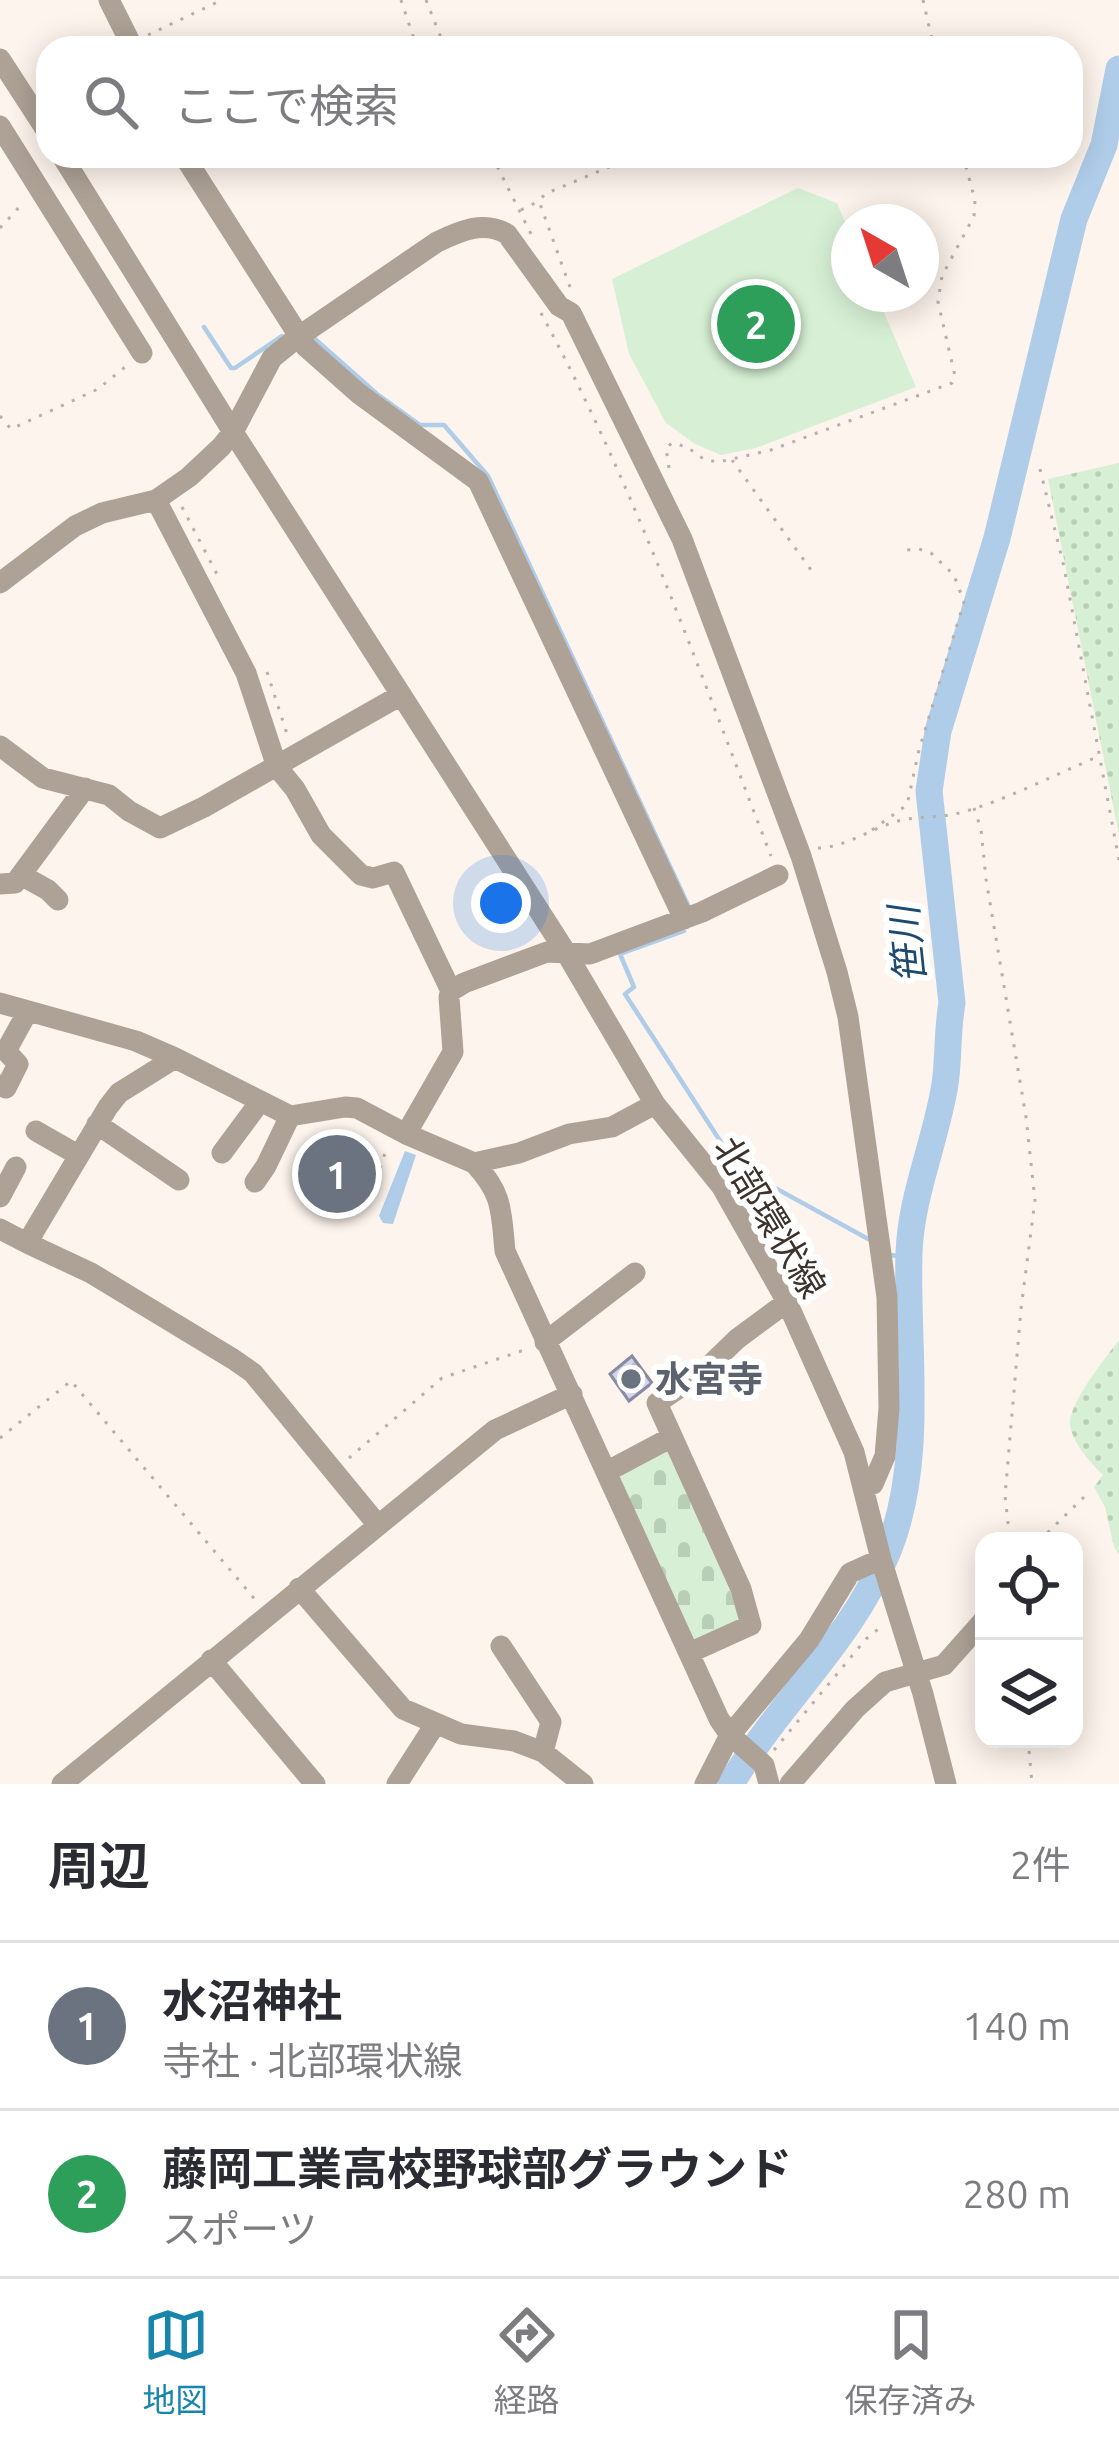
<!DOCTYPE html>
<html lang="ja">
<head>
<meta charset="utf-8">
<style>
  :root { --surface:#fff; --page:#f2f2f3; --text:#2b2b33; --muted:#7c7c81; --line:#e1e1e2; --accent:#1885ad }
  body { margin:0; font-family:Ubuntu,"Noto Sans JP",sans-serif; background:var(--page); color:var(--text) }
  .controls { position:absolute; right:36px; bottom:36px; display:grid; overflow:hidden; border-radius:24px; box-shadow:0 6px 30px #0003 }
  .controls button { width:108px; height:108px; display:grid; place-items:center; padding:0; border:0; border-bottom:3px solid var(--line); background:var(--surface); color:var(--text); font:60px sans-serif }
  .compass { position:absolute; left:831px; top:204px; width:108px; height:108px; border-radius:50%; background:var(--surface); box-shadow:0 6px 30px #0003; rotate:321deg }
  .you { position:absolute; left:501px; top:903px; width:42px; height:42px; margin:-30px; border:9px solid #fff; border-radius:50%; background:#1a73e8; box-shadow:0 0 0 18px #1a73e833 }
  .badge { display:grid; place-items:center; width:78px; height:78px; border-radius:50%; background:var(--accent); color:#fff; font-size:39px; font-weight:700 }
  .pin { position:absolute; translate:-50% -50%; border:6px solid #fff; box-shadow:0 3px 12px #0006 }
  .list { margin:0; padding:0; list-style:none }
  h2 { display:flex; justify-content:space-between; align-items:center; height:156px; margin:0; padding:0 48px; font-size:51px }
  h2 small { font-size:39px; font-weight:400; color:var(--muted) }
  .list li { display:grid; grid-template-columns:78px 1fr auto; gap:36px; align-items:center; box-sizing:border-box; height:168px; padding:0 48px; border-top:3px solid var(--line) }
  .list b { display:block; font-size:45px; white-space:nowrap }
  .list p { margin:0; font-size:39px; white-space:nowrap; color:var(--muted) }
  .list em { font-size:39px; font-style:normal; color:var(--muted) }
  .icon { flex:none; width:66px; height:66px; fill:none; stroke:currentColor; stroke-width:2; stroke-linecap:round; stroke-linejoin:round }
  .map { position:relative; flex:none; width:1119px; height:1784px; overflow:hidden }
  .search { position:absolute; background:var(--surface); box-shadow:0 6px 30px #0003; left:36px; right:36px; top:36px; height:132px; display:flex; align-items:center; gap:30px; box-sizing:border-box; padding:0 42px; border-radius:36px; color:var(--muted); font-size:45px }
  .sheet { height:492px; background:var(--surface) }
  nav { display:flex; justify-content:space-around; align-items:center; box-sizing:border-box; height:168px; border-top:3px solid var(--line); background:var(--surface); font-size:33px; color:var(--muted) }
  nav a { display:grid; justify-items:center; gap:6px }
  nav .on { color:var(--accent) }
  .map>svg:first-child { display:block }
</style>
</head>
<body>
<div class="map">
<svg width="1119" height="1784" viewBox="0 0 1119 1784">
  <defs>
    <pattern id="green-dots" width="8" height="8" patternUnits="userSpaceOnUse" patternTransform="scale(3)"><rect width="8" height="8" fill="#d7f0d5"/><path d="M2 2h.1M6 6h.1" fill="none" stroke="#b9ceb7" stroke-width="1.8" stroke-linecap="round"/></pattern>
    <pattern id="cemetery-stones" width="16" height="16" patternUnits="userSpaceOnUse" patternTransform="scale(3)"><rect width="16" height="16" fill="#d7f0d5"/><path d="M2 7V4a2 2 0 0 1 4 0v3zM10 15v-3a2 2 0 0 1 4 0v3z" fill="#b9ceb7"/></pattern>
    <pattern id="building-hatch" width="6" height="6" patternUnits="userSpaceOnUse" patternTransform="scale(3)"><rect width="6" height="6" fill="#d2d4ed"/><path d="M-1 1l2-2M0 6l6-6M5 7l2-2" fill="none" stroke="#b5b6cc"/></pattern>
  </defs>
  <rect width="100%" height="100%" fill="#fdf4ed"/>
  <path fill="url(#green-dots)" d="M1119,463V835L1048,479Z
    M1119,1340V1555L1114,1547L1105,1507L1094,1487L1103,1475C1090,1462 1073,1444 1070,1425C1068,1404 1106,1357 1119,1340Z"/>
  <path fill="url(#cemetery-stones)" d="M667,1449L743,1620L690,1645L617,1470Z"/>
  <path fill="#d7f0d5" d="M798,188L837,203L849,231V294H876L916,387L756,448L721,455L695,444L666,423L629,354L612,279Z"/>
  <path fill="#afcce8" d="M405,1151L416,1155L393,1224L383,1223L379,1216Z"/>
  <g fill="none" stroke-linecap="round" stroke-linejoin="round">
    <path stroke="#afcce8" stroke-width="4.5" d="M204,327L231,368H235L282,336
      M315,339L377,394L420,425H444L488,476L688,905
      M684,931L620,954L634,987L625,994L737,1167L870,1240
      M891,1255L909,1258"/>
    <path stroke="#afcce8" stroke-width="27" d="M731,1784C779,1702 852,1640 888,1551C925,1459 906,1350 909,1253C911,1195 936,1141 945,1084C949,1057 947,1030 952,1003L929,791L938,731L997,538L1074,219L1104,145L1119,69"/>
  </g>
  <path fill="url(#building-hatch)" stroke="#888aa0" stroke-width="3" d="M632,1356L652,1383L629,1401L610,1374Z"/>
  <g fill="none" stroke-linecap="round" stroke-linejoin="round">
    <path stroke="#b8afa8" stroke-width="3" stroke-dasharray="3 9" stroke-linecap="butt" d="M401,0L417,48
      M426,0L445,48
      M923,0L934,48
      M148,35L222,0
      M492,156L532,236
      M521,210L539,201
      M0,228L23,203
      M570,287L539,201L545,194L635,156
      M541,313C635,487 700,673 771,856
      M0,416L11,429L98,389L130,363
      M732,460L811,570
      M669,468L666,448L672,443L687,447L705,460L719,462L771,450L952,383L955,376L938,302L942,276L974,216L975,200L963,156
      M1040,469L1064,567L1119,860
      M182,507L219,578
      M267,672L288,737
      M974,808L981,829L986,879L1026,1117L1035,1200L1021,1309L1005,1496L1010,1541
      M872,830L907,805L919,750L964,602L954,575L931,553L919,549L907,550
      M818,848C844,848 872,828 898,821C917,816 936,818 955,814C998,804 1054,775 1097,757
      M357,1185L366,1189L376,1181L387,1147
      M0,1438L71,1381L258,1603
      M349,1458L442,1378L527,1349
      M992,1541V1531
      M1039,1541L1084,1497
      M1028,1739L1032,1784
      M774,1750L866,1639L882,1626"/>
    <path stroke="#aea296" stroke-width="21" d="M109,0L133,48
      M0,59L48,133
      M0,126L142,353
      M62,156L233,432L565,951L655,1104L722,1187L787,1302L854,1452L881,1559L923,1694L946,1784
      M184,156L306,347L358,393L478,481L684,919
      M156,500L246,673L277,767L295,789L321,835L361,875L373,878L394,872L451,991
      M0,583L75,526L102,513L156,500L189,477L221,447L233,432L272,358L298,337L437,242C460,231 484,220 507,234L559,306L571,313L682,539L801,856L837,972L848,1017L887,1297L889,1408L885,1456L873,1484L863,1488
      M0,746L43,778L109,795L129,811L160,828L204,807L401,695
      M21,875L48,890L58,900
      M0,884L15,883L85,788
      M0,1003L136,1041L175,1058L290,1116L345,1107L357,1108L406,1134L474,1163L519,1153L569,1134L612,1127L655,1104
      M0,1085L6,1088L18,1064L6,1051L28,1011
      M97,1124L179,1180
      M36,1131L78,1155
      M406,1134L453,1052L449,997L451,991L464,983L547,952L590,954L702,912L778,875
      M222,1153L259,1103
      M474,1163C503,1194 501,1210 505,1251L719,1719L730,1735L764,1765L769,1784
      M255,1182L266,1166L290,1116
      M0,1197L16,1167
      M0,1229L27,1243L108,1107L119,1093L175,1058
      M27,1243L91,1273L233,1359L253,1373L377,1524
      M545,1342L635,1273
      M606,1472L672,1437
      M299,1588L403,1709L461,1734L514,1741L543,1752
      M501,1646L551,1722L543,1752L583,1784
      M689,1653L751,1625L741,1589L657,1403L705,1370L737,1339L787,1302
      M211,1660L315,1784
      M62,1784L495,1430L572,1394
      M397,1784L436,1723
      M705,1784L730,1735L809,1640L850,1573L881,1559
      M790,1784L855,1709L885,1682L944,1665L984,1620"/>
  </g>
  <circle fill="#6b7280" stroke="#fff" stroke-width="4.5" cx="631" cy="1379" r="12"/>
  <g text-anchor="middle" stroke-width="12" stroke-linejoin="round" paint-order="stroke">
    <g font-size="36" fill="#3c332d" stroke="#fff">
      <text transform="translate(770 1217) rotate(59)" y="13">北部環状線</text>
    </g>
    <g font-size="36" font-weight="bold" fill="#5b616d" stroke="#fff" text-anchor="start">
      <text x="655" y="1392">水宮寺</text>
    </g>
    <g font-size="39" font-style="italic" fill="#1e4a6f" stroke="#fff">
      <text transform="translate(907 945) rotate(-96)" y="14">笹川</text>
    </g>
  </g>
</svg>
<div class="controls">
<button><svg class="icon" aria-label="locate" viewBox="0 0 24 24"><circle cx="12" cy="12" r="6"/><path d="M12 2v4M12 18v4M2 12h4M18 12h4"/></svg></button>
<button><svg class="icon" aria-label="layers" viewBox="0 0 24 24"><path d="M12 4l9 5-9 5-9-5zM3 14l9 5 9-5"/></svg></button>
</div>
<svg class="compass" viewBox="-18 -18 36 36"><path d="M0-13l5 13h-10z" fill="#e53935"/><path d="M0 13l5-13h-10z" fill="#7c7c81"/></svg>
<div class="you"></div>
<div class="pin badge" style="left:337px;top:1174px;background:#6b7280">1</div>
<div class="pin badge" style="left:756px;top:324px;background:#2e9e5b">2</div>
<div class="search"><svg class="icon" aria-label="search" viewBox="0 0 24 24"><circle cx="10" cy="10" r="6"/><path d="M15 15l6 6"/></svg>ここで検索</div>
</div>
<section class="sheet">
<h2>周辺<small>2件</small></h2>
<ul class="list">
<li><span class="badge" style="background:#6b7280">1</span><div><b>水沼神社</b><p>寺社 · 北部環状線</p></div><em>140 m</em></li>
<li><span class="badge" style="background:#2e9e5b">2</span><div><b>藤岡工業高校野球部グラウンド</b><p>スポーツ</p></div><em>280 m</em></li>
</ul>
</section>
<nav>
<a class="on"><svg class="icon" aria-label="map" viewBox="0 0 24 24"><path d="M3 6l6-2 6 2 6-2v14l-6 2-6-2-6 2zM9 4v14M15 6v14"/></svg>地図</a>
<a><svg class="icon" aria-label="directions" viewBox="0 0 24 24"><path d="M12 3l9 9-9 9-9-9zM9 14v-3h6M13 9l2 2-2 2"/></svg>経路</a>
<a><svg class="icon" aria-label="saved" viewBox="0 0 24 24"><path d="M7 4h10v16l-5-4-5 4z"/></svg>保存済み</a>
</nav>
</body>
</html>
